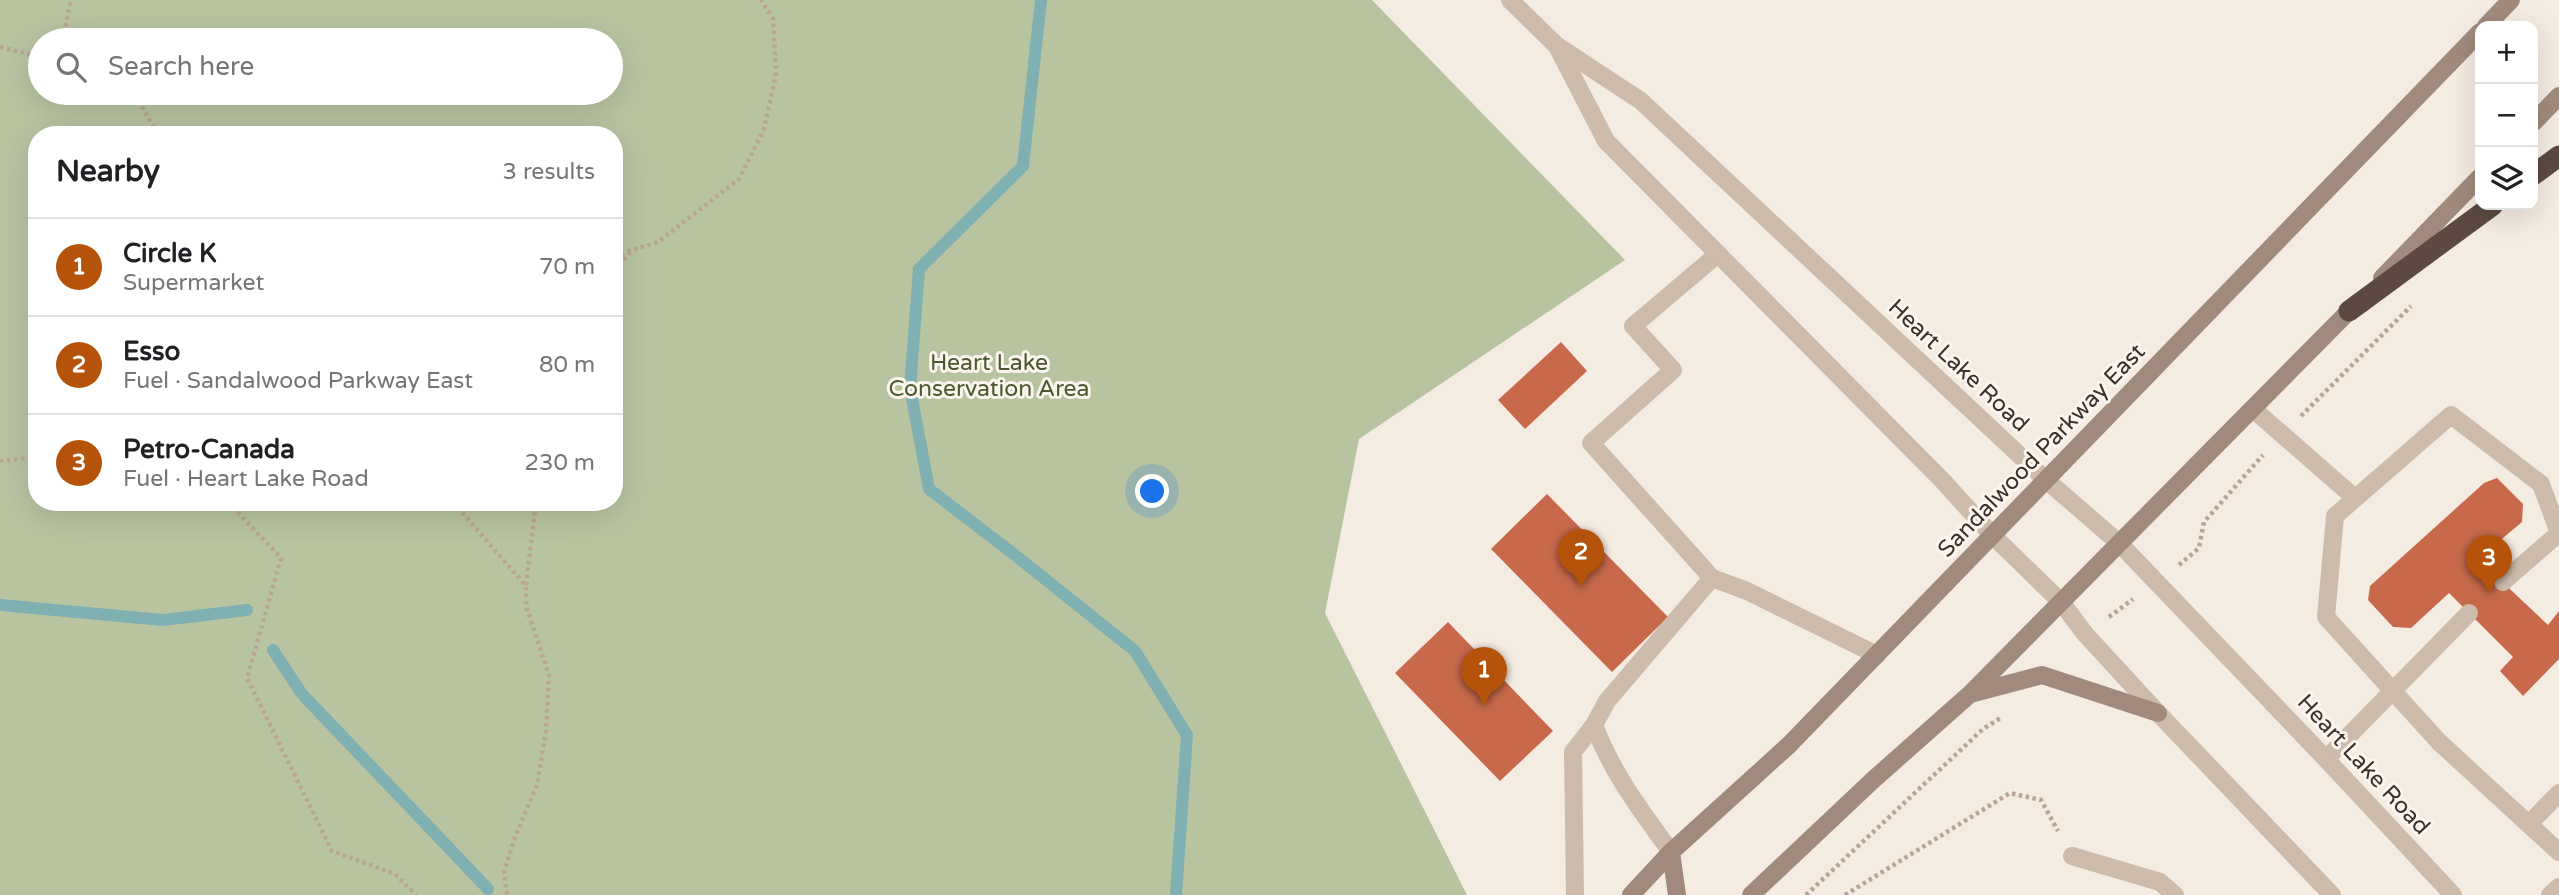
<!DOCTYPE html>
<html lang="en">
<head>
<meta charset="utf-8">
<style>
  :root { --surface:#fff; --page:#f6f6f6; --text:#202124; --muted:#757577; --line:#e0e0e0; --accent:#b45309 }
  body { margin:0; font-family:"Varela Round",sans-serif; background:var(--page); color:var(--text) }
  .controls { position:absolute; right:21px; top:21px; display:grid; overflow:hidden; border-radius:14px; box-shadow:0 7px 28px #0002 }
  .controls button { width:63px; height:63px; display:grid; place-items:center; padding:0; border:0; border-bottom:2px solid var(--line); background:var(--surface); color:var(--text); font:35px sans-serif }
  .you { position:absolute; left:1153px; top:492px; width:24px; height:24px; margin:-18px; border:5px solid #fff; border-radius:50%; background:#1a73e8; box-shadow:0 0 0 10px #1a73e833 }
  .badge { display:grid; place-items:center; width:46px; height:46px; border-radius:50%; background:var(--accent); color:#fff; font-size:23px; font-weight:700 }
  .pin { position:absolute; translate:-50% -58px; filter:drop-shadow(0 2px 4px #0008) }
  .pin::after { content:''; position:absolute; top:37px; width:24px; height:21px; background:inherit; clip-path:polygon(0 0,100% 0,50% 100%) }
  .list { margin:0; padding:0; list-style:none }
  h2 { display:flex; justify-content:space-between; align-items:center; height:91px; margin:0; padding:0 28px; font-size:30px }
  h2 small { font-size:23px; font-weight:400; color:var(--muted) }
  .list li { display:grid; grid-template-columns:46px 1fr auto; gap:21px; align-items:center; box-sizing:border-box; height:98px; padding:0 28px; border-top:2px solid var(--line) }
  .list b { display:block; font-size:26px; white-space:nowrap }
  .list p { margin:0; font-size:23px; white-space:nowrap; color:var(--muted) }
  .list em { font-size:23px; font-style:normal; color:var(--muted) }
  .icon { flex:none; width:38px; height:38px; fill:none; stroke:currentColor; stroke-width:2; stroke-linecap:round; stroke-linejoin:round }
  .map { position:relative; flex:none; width:2559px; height:895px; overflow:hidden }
  .search { position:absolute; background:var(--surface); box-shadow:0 7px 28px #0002; left:28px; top:28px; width:595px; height:77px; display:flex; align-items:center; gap:18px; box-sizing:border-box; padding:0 24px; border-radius:38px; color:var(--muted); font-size:26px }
  .panel { position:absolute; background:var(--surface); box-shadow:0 7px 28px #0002; left:28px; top:126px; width:595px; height:385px; border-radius:28px }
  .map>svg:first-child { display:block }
</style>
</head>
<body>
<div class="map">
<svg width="2559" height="895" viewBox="0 0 2559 895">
  <rect width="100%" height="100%" fill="#f4ebe1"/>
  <path fill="#b8c4a0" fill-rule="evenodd" d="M0,0H1372L1625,260L1359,439L1325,613L1467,895H0ZM40,40H611V93H40ZM37,135H614V502H37Z"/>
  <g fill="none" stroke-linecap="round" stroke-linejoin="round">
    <path stroke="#7fb0b2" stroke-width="12" d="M1041,0L1023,166L919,269L910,388L929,489L1015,555L1135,651L1187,735L1176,895
      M0,605L163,620L247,610
      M273,650L302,694L488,889"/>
  </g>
  <path fill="#c8694b" d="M1561,342L1587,371L1525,429L1498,400Z
    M2497,478L2523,504L2522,522L2478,559L2548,625L2559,611V659L2523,696L2500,671L2513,657L2449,593L2411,628L2393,627L2368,600L2370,586L2484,483Z
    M1547,494L1668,617L1612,672L1491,549Z
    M1448,622L1553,731L1500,781L1395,673Z"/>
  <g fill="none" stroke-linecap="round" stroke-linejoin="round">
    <path stroke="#b9a596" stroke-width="4.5" stroke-dasharray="3.5 3.5" stroke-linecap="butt" d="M66,40L64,33L71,0
      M0,47L40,57
      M127,93L137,98L158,135
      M614,256L658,242L739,179L764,129L776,74L773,19L761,0
      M614,270L630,253
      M2301,416L2411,306
      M0,461L37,457
      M228,502L281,558L247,678L332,851L395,874L416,895
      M453,502L526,586V606L549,675L546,731L537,785L515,837L504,872L507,895
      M2179,565L2199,548L2204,522L2263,455
      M526,585L536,502
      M2109,617L2133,599
      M1806,895L1983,729L2002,717
      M1845,895L2010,793L2041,800L2058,831"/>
    <path stroke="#cdbbac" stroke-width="18" d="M1718,254L1633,326L1673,370L1591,443L1712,578L1747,591L1877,655
      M2253,409L2355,498
      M2559,533L2541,484L2451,415L2335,516L2326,617L2439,742L2559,852
      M2503,582L2559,533
      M1594,725C1612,773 1642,812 1671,852
      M2326,759L2469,613
      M2529,824L2559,793
      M1575,895L1573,752L1594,725L1607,701L1712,578
      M2550,895L2559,887"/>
    <path stroke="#cdbbac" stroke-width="18" d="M2072,856L2160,882L2175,895"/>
    <path stroke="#cdbbac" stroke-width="18" d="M1510,0L1556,45L1641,101L2045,479L2119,543L2326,759L2453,895
      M1558,48L1606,141L1942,480L1991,534L2061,602L2086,635L2158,713L2332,895"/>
    <path stroke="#a18a7d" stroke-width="18" d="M2486,26L2511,0
      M2533,123L2559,96
      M2382,278L2480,177
      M1970,694L2042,675L2158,713
      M1671,852L1677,895
      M1631,895L1671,852L1789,745L2480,32
      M1751,895L1873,780L1970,694L2357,303"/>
    <path stroke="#5c4a42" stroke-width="21" d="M2533,175L2559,156
      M2349,311L2493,205"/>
  </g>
  <g text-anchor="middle" stroke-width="6" stroke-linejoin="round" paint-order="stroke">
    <g font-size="23" fill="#4a5a2e" stroke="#fbf5ee">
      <text x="989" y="370">Heart Lake<tspan x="989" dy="26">Conservation Area</tspan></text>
    </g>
    <g font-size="23" fill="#3b302b" stroke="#fbf5ee">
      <text transform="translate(1959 365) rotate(43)" y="8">Heart Lake Road</text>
      <text transform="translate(2041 450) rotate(-46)" y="8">Sandalwood Parkway East</text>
      <text transform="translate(2364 764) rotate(47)" y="8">Heart Lake Road</text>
    </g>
  </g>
</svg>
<div class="controls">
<button>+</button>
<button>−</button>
<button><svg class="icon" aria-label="layers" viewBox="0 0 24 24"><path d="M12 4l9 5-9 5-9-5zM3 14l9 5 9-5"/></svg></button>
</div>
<div class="you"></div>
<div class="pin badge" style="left:1484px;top:705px">1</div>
<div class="pin badge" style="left:1581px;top:587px">2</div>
<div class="pin badge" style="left:2489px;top:593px">3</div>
<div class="search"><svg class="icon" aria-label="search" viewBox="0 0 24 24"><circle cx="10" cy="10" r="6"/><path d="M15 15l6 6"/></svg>Search here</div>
<section class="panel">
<h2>Nearby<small>3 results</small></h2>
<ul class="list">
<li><span class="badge">1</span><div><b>Circle K</b><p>Supermarket</p></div><em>70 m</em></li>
<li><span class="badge">2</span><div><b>Esso</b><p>Fuel · Sandalwood Parkway East</p></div><em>80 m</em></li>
<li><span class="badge">3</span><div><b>Petro-Canada</b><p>Fuel · Heart Lake Road</p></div><em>230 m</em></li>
</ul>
</section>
</div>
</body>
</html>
